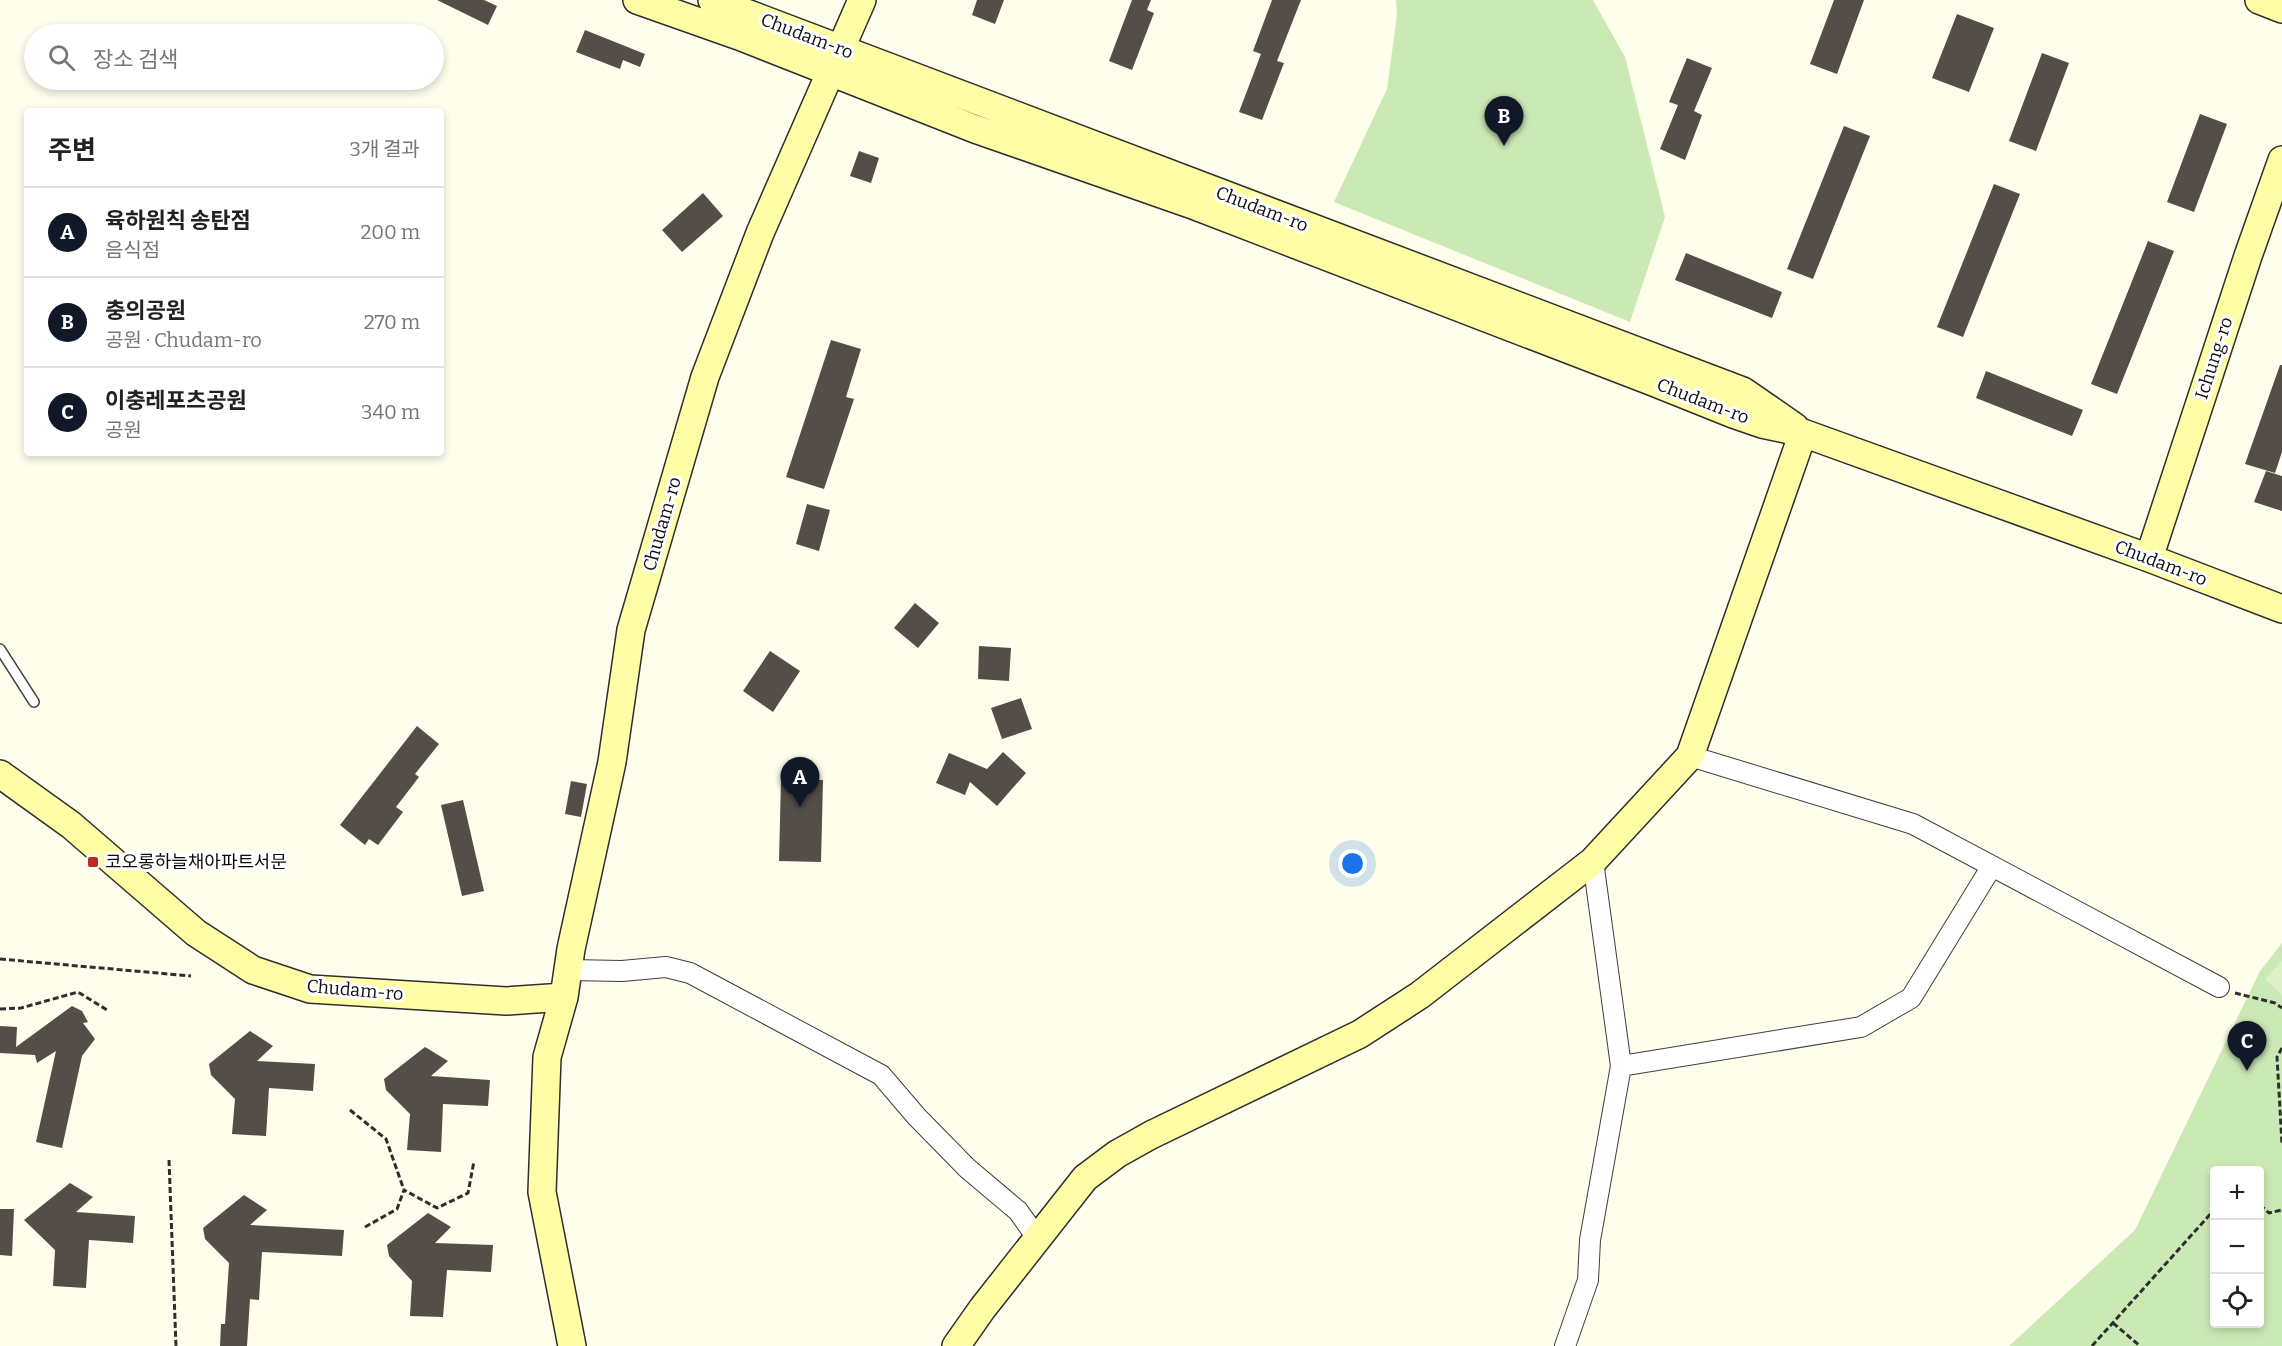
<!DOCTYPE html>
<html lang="ko">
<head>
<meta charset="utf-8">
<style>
  :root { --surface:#fff; --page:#f6f6f6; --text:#222; --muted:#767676; --line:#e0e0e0; --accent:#111827 }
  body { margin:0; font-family:Bitter,"Noto Sans KR",serif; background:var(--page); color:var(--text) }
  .controls { position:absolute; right:18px; bottom:18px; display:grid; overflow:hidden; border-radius:6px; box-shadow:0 3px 9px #0003 }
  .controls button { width:54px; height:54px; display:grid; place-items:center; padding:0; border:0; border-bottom:2px solid var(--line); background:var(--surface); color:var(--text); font:30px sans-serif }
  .you { position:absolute; left:1353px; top:864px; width:21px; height:21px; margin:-15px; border:4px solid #fff; border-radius:50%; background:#1a73e8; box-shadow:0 0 0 9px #1a73e833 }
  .badge { display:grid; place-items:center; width:39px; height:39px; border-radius:50%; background:var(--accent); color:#fff; font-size:20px; font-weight:700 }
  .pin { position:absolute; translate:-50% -50px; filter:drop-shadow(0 2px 3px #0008) }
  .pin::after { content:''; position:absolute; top:32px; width:21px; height:18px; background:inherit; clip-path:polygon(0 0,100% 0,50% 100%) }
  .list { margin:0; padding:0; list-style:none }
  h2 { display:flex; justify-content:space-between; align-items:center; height:78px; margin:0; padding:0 24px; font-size:26px }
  h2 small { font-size:20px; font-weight:400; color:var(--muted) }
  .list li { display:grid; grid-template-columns:39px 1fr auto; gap:18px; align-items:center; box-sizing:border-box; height:90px; padding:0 24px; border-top:2px solid var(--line) }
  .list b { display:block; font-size:22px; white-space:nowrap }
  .list p { margin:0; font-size:20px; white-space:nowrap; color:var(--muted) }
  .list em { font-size:20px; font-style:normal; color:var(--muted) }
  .icon { flex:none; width:33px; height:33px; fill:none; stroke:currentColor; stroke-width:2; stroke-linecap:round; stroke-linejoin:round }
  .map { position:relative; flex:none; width:2282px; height:1346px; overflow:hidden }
  .search { position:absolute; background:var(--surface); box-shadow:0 3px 9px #0003; left:24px; top:24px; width:420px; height:66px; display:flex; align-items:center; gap:15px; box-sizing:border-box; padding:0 21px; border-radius:33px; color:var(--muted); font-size:22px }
  .panel { position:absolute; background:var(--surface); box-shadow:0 3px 9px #0003; left:24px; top:108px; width:420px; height:348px; border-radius:6px }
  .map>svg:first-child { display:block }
</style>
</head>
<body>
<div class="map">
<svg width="2282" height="1346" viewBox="0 0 2282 1346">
  <rect width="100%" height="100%" fill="#fffdeb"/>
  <path fill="#cbe9b5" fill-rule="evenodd" d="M1396,0H1593L1625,57L1665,217L1630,322L1334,202L1387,89L1397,15Z
    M2282,943V1346H2009L2135,1230L2260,971ZM2214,1170H2260V1324H2214Z"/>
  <path fill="#def0c7" d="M2282,961V995L2265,979Z"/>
  <path fill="#554e48" d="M437,0H484L497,6L488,25Z
    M977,0H1004L995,24L972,15Z
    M1132,0H1151L1147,10L1154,13L1132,70L1109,61Z
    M1272,0H1301L1277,61L1284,63L1262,120L1239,112L1261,54L1253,51Z
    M1834,0H1864L1837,74L1810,64Z
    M1957,14L1994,28L1969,92L1932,78Z
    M585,30L645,54L640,67L623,60L620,69L576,52Z
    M2042,53L2069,63L2036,151L2009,141Z
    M1687,58L1712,68L1694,111L1702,115L1685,160L1660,149L1678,105L1669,102Z
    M2200,114L2227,124L2194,212L2167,202Z
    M1844,126L1870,136L1813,279L1787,269Z
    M859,151L879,158L871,183L850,176Z
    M1994,184L2020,194L1963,337L1937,327Z
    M703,193L723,216L682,252L662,230Z
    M2148,241L2174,251L2117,394L2091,384Z
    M1686,253L1782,292L1772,318L1675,280Z
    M831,340L861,349L846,397L854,399L824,489L786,477Z
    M2280,365H2282V452L2275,473L2245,464Z
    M1986,371L2083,410L2072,436L1976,398Z
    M2266,471L2282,476V511L2254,502Z
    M807,504L830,510L819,551L796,544Z
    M915,603L939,623L918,648L894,628Z
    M979,646L1011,648L1009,681L978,679Z
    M770,651L800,671L773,712L743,691Z
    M1021,698L1032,729L1002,739L991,708Z
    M417,726L439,744L415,774L419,777L396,807L403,812L378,845L369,839L365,845L340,825Z
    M1003,752L1026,773L997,806L970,782L965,795L936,783L949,753L987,769Z
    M781,779L823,780L821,862L779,861Z
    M571,781L587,784L581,817L565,814Z
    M463,800L484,891L462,896L441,805Z
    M72,1006L82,1011L88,1022L83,1023L95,1039L82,1056L62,1148L36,1142L56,1051L37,1063L35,1055L0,1053V1026L17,1027L16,1047Z
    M250,1031L273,1046L257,1061L315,1064L313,1091L269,1088L266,1136L232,1134L235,1099L211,1075L209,1064Z
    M425,1047L448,1061L431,1076L490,1080L488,1106L443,1104L441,1152L407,1150L410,1114L386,1090L384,1079Z
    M70,1183L93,1197L76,1212L135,1216L133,1243L89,1240L86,1288L53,1286L55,1250L24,1220Z
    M244,1195L267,1210L250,1225L344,1230L342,1256L262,1252L259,1300L250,1299L247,1346H220L221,1324H225L229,1263L205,1239L203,1228Z
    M0,1209H14L12,1256L0,1255Z
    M428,1213L451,1227L435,1243L493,1245L491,1272L447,1270L443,1317L410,1316L412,1281L389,1256L387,1245Z"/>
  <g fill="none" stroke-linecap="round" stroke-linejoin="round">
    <g stroke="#3f3f3f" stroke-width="12">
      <path id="lane" d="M0,649L34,702"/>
    </g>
    <g stroke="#3f3f3f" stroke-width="22">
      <path id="street" d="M1690,756L1913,824L2219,987
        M1593,861L1621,1066L1861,1027L1911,998L1992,866
        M569,970L622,971L666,967L690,973L881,1075L917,1117L967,1168L1018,1211L1038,1239
        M1565,1346L1588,1280L1590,1240L1621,1066"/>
    </g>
    <g stroke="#2e2e2e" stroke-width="30">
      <path id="secondary" d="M637,0L739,36L975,129L1190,204L1653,382L1733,414L1762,424L1803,433L2149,558L2282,609
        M712,0L1743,391L1795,427
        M2259,0L2282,9
        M2149,558L2248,256L2282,160
        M0,774L71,825L196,933L253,970L310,989L506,1001L564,997
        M572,1346L542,1192L547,1057L564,997L571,949L612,762L631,630L705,377L760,233L862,0
        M956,1346L982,1309L1085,1178L1117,1154L1151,1135L1360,1034L1420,995L1593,861L1690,756L1803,433"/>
    </g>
    <path stroke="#2e2e2e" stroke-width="3" stroke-dasharray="6 3" stroke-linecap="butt" d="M0,959L191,976
      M2235,993L2275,1003L2282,1008
      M0,1009L21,1008L78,992L107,1010
      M2282,1048L2277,1057L2282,1144
      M350,1110L386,1139L404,1190
      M169,1160L176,1346
      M2260,1205L2269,1213L2282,1210
      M365,1227L397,1209L404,1190L437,1208L468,1193L474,1161
      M2113,1323L2140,1346
      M2092,1346L2214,1210"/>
    <use href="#lane" stroke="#fff" stroke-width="9"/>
    <use href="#street" stroke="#fff" stroke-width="20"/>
    <use href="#secondary" stroke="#fffea6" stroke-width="27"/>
  </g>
  <rect fill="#bc2c24" stroke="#fff" stroke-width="2" x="87" y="856" width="12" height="12" rx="3"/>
  <g text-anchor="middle" stroke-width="6" stroke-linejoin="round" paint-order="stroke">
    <g font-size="18" fill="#0c0c0c" stroke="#fff">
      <text transform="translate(807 36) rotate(21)" y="6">Chudam-ro</text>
      <text transform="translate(1262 209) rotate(21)" y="6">Chudam-ro</text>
      <text transform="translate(2214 358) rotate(-72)" y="6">Ichung-ro</text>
      <text transform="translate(1703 401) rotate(21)" y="6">Chudam-ro</text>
      <text transform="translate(662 524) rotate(-74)" y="6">Chudam-ro</text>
      <text transform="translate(2161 563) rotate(21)" y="6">Chudam-ro</text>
      <text transform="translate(355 990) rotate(5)" y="6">Chudam-ro</text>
    </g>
    <g font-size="18" fill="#0c0c0c" stroke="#fff" text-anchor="start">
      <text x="105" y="868">코오롱하늘채아파트서문</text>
    </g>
  </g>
</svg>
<div class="controls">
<button>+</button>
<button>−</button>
<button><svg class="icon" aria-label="locate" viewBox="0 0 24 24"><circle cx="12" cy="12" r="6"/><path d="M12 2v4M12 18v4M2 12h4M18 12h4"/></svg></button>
</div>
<div class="you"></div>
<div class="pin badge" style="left:800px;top:807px">A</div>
<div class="pin badge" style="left:1504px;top:146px">B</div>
<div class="pin badge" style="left:2247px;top:1071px">C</div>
<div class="search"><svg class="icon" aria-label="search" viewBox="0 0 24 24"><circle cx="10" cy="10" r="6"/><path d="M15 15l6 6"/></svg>장소 검색</div>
<section class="panel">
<h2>주변<small>3개 결과</small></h2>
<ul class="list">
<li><span class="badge">A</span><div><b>육하원칙 송탄점</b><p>음식점</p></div><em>200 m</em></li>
<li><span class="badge">B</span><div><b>충의공원</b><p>공원 · Chudam-ro</p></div><em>270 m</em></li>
<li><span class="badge">C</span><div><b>이충레포츠공원</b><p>공원</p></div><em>340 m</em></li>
</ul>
</section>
</div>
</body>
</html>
